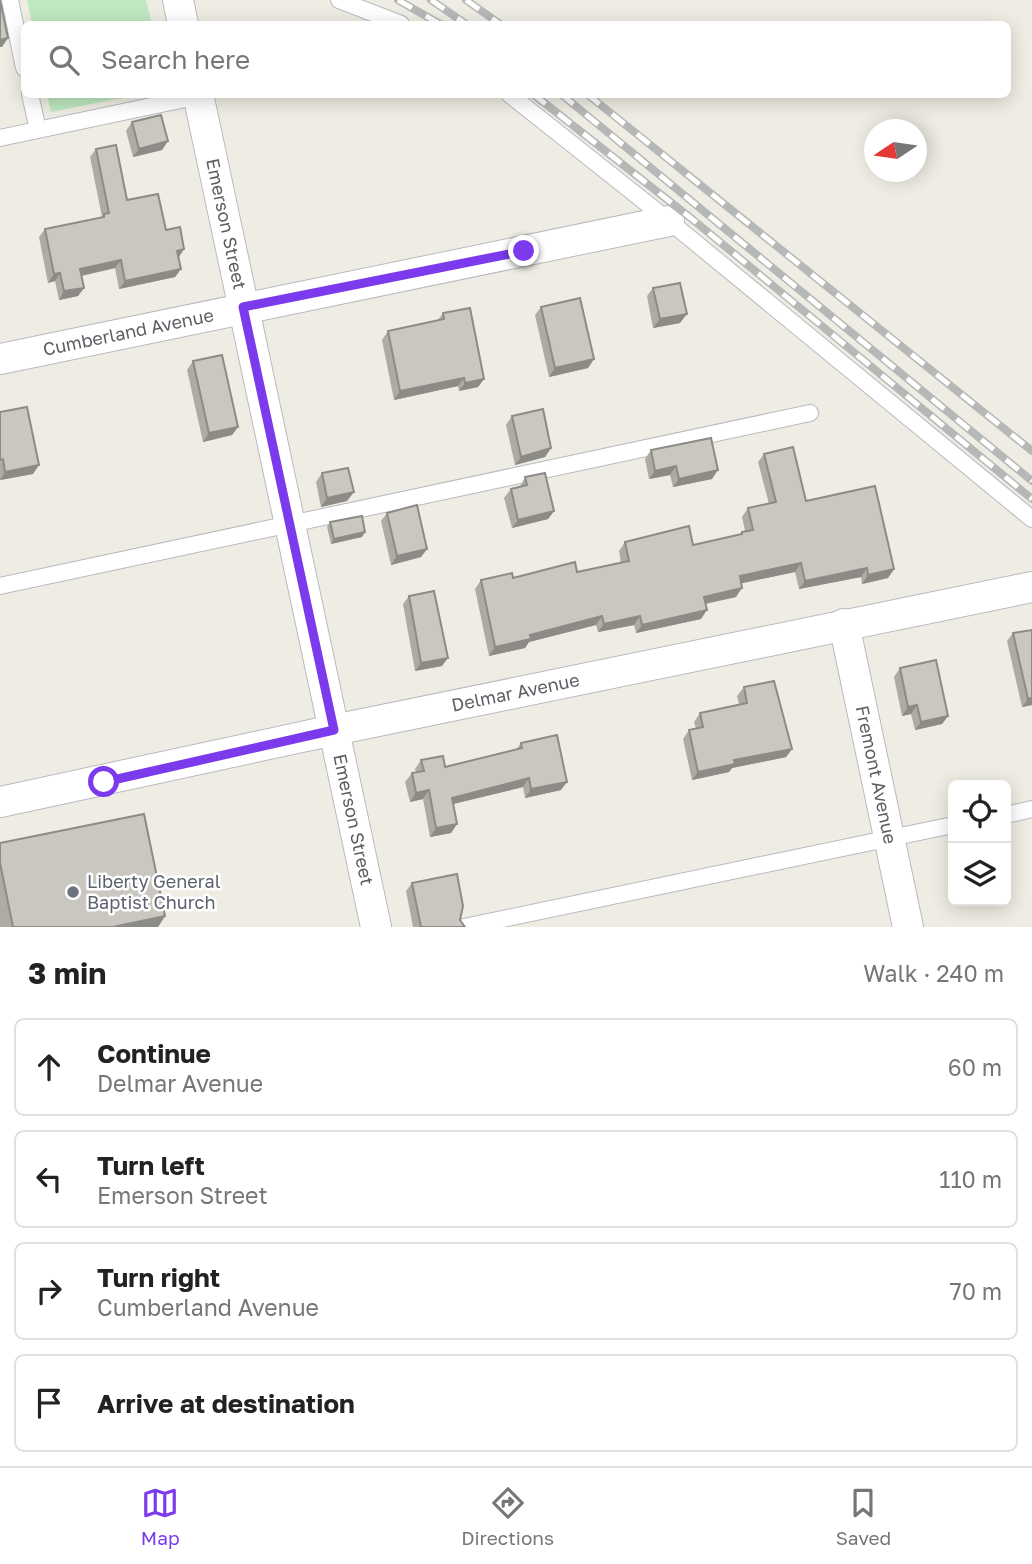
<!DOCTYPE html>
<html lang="en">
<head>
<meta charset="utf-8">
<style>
  :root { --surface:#fff; --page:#f6f6f6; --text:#222; --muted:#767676; --line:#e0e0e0; --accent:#7c3aed }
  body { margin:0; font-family:"Golos Text",sans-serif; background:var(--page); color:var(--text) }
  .controls { position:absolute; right:21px; bottom:21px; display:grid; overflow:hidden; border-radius:10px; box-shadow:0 4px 18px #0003 }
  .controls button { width:63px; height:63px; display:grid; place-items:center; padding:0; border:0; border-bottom:2px solid var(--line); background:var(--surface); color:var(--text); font:35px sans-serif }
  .compass { position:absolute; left:864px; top:119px; width:63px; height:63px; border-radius:50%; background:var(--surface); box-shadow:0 4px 18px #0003; rotate:257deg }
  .stop { position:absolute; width:21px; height:21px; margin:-16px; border:5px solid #7c3aed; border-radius:50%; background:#fff }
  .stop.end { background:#7c3aed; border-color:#fff; box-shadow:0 2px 7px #0008 }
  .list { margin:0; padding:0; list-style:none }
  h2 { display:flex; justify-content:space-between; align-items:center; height:91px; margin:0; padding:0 28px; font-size:30px }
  h2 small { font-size:23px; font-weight:400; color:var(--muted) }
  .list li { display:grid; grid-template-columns:46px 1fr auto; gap:21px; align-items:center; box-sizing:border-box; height:98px; margin:0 14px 14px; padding:0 14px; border:2px solid var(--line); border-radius:10px }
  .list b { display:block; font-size:26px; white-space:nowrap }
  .list p { margin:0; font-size:23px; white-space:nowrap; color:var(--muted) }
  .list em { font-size:23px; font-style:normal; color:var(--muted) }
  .icon { flex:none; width:38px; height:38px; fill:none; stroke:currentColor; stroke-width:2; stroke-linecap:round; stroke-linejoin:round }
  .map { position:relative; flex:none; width:1032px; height:927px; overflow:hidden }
  .search { position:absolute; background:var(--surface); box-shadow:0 4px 18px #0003; left:21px; right:21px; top:21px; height:77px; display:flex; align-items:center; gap:18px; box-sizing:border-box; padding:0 24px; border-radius:10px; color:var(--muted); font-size:26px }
  .sheet { height:539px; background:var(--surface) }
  nav { display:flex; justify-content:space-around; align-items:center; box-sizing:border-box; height:98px; border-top:2px solid var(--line); background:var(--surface); font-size:19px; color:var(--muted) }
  nav a { display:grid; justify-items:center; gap:4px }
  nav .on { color:var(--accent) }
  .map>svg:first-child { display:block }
</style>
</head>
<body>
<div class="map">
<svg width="1032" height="927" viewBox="0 0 1032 927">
  <rect width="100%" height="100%" fill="#efede3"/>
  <path fill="#bee8c1" d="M27,0H146L152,24H32Z
    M47,94H136V95L51,112Z"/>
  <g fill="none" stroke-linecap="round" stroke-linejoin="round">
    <g stroke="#b8bac0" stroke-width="18">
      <path id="lane" d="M10,0L24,68
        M339,0L401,24
        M30,94L38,130
        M509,94L669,221L1032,519
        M0,138L199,96
        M0,586L810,413
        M1006,815L1032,809
        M464,927L953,825"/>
    </g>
    <g stroke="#b8bac0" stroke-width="32">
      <g id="street">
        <path d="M178,0L183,24"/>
        <path id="s1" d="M198,94L376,927"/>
        <path id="s2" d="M0,359L669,221"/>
        <path id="s3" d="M844,624L908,927"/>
        <path id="s4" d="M0,802L334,730L1032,587"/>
      </g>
    </g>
    <use href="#lane" stroke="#fff" stroke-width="16"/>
    <use href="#street" stroke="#fff" stroke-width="30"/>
    <g stroke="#b6b7b7" stroke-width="8">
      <path id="rail" d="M398,0L440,24
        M431,0L466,24
        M466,0L500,24
        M533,94L692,219L1032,499
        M561,94L1032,481
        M587,94L1032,451"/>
    </g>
    <use href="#rail" stroke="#fff" stroke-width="5" stroke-dasharray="16" stroke-linecap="butt"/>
  </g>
  <path fill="#aeaba5" d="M132,122L168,141L162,150L133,157L126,131Z
    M96,149L127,200L166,230L179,257L181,269L175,277L119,289L115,268L82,276L84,288L78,296L59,300L55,281L48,283L39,237L45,229L101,218L102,217L90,157Z
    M653,288L680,323L653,328L647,296Z
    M541,307L594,359L588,368L549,377L535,315Z
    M443,313L484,379L478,387L459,391L458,386L394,400L382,340L388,331L438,320Z
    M193,361L238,427L232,435L203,442L187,370Z
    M0,412L33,474L0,480Z
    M512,416L551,448L545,457L515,465L506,425Z
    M651,450L712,479L673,487L670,475L649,479L645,459Z
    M764,454L806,501L894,569L888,578L862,584L861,577L799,589L795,572L741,583L736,597L706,604L701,619L636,633L634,625L598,632L596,625L529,642L525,648L489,656L475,589L481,580L513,578L577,572L621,563L619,551L625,542L693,545L740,535L742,532L745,531L742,517L748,508L769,504L758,462Z
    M322,473L347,501L321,507L316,482Z
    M525,477L554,511L548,519L512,528L504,498L511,489L520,487Z
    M387,513L427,549L421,557L391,565L381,521Z
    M330,522L365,532L362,537L331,544L327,527Z
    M409,596L442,666L415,671L403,604Z
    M1032,630V705L1022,707L1007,641L1013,633Z
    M900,668L948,716L942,724L915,730L911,714L902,716L894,677Z
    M744,687L792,749L786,757L732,768L729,772L692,780L683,739L689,730L696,728L694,722L700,713L739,704L737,696Z
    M521,743L561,790L525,798L523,787L453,804L457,824L451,833L430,837L423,799L410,802L405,782L412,773L416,772L415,769L421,760L445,767L516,750Z
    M0,843L165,916L158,927H0Z
    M412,883L460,920L465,927H413L406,891Z"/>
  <path fill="#8d8b86" d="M8,38L2,47H0V40Z
    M168,141L162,150L133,157L139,149Z
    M184,249L179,257L177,251Z
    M121,260L115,268L75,277L80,269Z
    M181,269L175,277L119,289L125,281Z
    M60,273L55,281L48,283L54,274Z
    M84,288L78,296L59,300L64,291Z
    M687,314L680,323L653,328L660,319Z
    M594,359L588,368L549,377L555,368Z
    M464,378L458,386L394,400L400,391Z
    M484,379L478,387L459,391L465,383Z
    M238,427L232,435L203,442L209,433Z
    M551,448L545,457L515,465L521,457Z
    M39,465L33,474L0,480L5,472Z
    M676,466L670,475L649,479L655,471Z
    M718,470L712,479L673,487L679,479Z
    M354,492L347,501L321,507L327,498Z
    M554,511L548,519L512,528L518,520Z
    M365,532L362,537L331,544L334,539Z
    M427,549L421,557L391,565L397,556Z
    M801,563L795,572L734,585L740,576Z
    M867,568L861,577L799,589L805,581Z
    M894,569L888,578L862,584L868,575Z
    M742,588L736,597L698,605L704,597Z
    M707,610L701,619L636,633L642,625Z
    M602,616L596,625L529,642L525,648L489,656L495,647L530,635Z
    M640,616L634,625L598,632L604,624Z
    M448,658L442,666L415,671L421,663Z
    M1032,698V705L1022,707L1028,699Z
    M917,705L911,714L902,716L908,707Z
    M948,716L942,724L915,730L921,722Z
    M792,749L786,757L732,768L729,772L692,780L698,772L734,760Z
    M529,778L523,787L445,806L452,798Z
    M567,782L561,790L525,798L531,789Z
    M429,790L423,799L410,802L416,793Z
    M457,824L451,833L430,837L436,828Z
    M165,916L158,927H113Z"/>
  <path fill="#cac7c0" stroke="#8d8b86" stroke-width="2" d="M0,0L8,38L0,40Z
    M161,115L168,141L139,149L132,122Z
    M116,145L127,200L158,194L166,230L180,227L184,249L177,251L181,269L125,281L121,260L80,269L84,288L64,291L60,273L54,274L45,229L104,217V214L109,213L96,149Z
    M680,283L687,314L660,319L653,288Z
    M580,298L594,359L555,368L541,307Z
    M470,308L484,379L465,383L464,378L400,391L388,331L444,319L443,313Z
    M222,355L238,427L209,433L193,361Z
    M27,407L39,465L5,472L3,459L0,460V412Z
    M543,409L551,448L521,457L512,416Z
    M711,438L718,470L679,479L676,466L655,471L651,450Z
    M793,447L806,501L875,486L894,569L868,575L867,568L805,581L801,563L740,576L742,588L704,597L707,610L642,625L640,616L604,624L602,616L530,635L531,639L495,647L481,580L512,573L513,578L575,562L577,572L629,561L625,542L689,526L693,545L742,534V532L753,530L748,508L776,502L764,454Z
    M348,468L354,492L327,498L322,473Z
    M545,473L554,511L518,520L511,489L527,485L525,477Z
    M417,505L427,549L397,556L387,513Z
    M362,516L365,532L334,539L330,522Z
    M434,591L448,658L421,663L409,596Z
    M1032,630V698L1028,699L1013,633Z
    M936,660L948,716L921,722L917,705L908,707L900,668Z
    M774,681L792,749L734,760L735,764L698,772L689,730L703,727L700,713L747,703L744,687Z
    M557,735L567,782L531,789L529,778L452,798L457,824L436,828L429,790L416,793L412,773L424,771L421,760L443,756L445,767L522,748L521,743Z
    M144,814L165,916L113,927H13L0,863V843Z
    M457,874L463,906L460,920L465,927H421L412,883Z"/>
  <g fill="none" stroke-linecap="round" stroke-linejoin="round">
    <path stroke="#7c3aed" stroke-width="9" d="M104,782L334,730L243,307L524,251"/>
  </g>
  <circle fill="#6b7280" stroke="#fff" stroke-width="2.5" cx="73" cy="892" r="7"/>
  <g text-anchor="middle" stroke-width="5" stroke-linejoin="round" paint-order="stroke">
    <g font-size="18" fill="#5b5f64" stroke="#fff">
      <text dy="6" stroke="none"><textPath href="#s1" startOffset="133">Emerson Street</textPath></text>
      <text dy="6" stroke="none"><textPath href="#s2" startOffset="131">Cumberland Avenue</textPath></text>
      <text dy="6" stroke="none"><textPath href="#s4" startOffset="527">Delmar Avenue</textPath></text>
      <text dy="6" stroke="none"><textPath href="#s3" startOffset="154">Fremont Avenue</textPath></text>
      <text dy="6" stroke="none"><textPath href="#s1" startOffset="742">Emerson Street</textPath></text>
    </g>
    <g font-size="18" fill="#5b616d" stroke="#fff" text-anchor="start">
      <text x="87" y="888">Liberty General<tspan x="87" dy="21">Baptist Church</tspan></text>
    </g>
  </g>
</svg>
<div class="controls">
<button><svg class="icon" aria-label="locate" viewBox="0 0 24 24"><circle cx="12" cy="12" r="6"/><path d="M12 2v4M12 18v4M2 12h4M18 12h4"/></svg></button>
<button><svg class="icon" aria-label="layers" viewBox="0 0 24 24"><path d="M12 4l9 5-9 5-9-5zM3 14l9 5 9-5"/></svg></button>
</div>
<svg class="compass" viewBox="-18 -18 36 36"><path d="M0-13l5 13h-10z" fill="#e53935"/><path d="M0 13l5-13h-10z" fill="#767676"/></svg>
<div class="stop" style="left:104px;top:782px"></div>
<div class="stop end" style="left:524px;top:251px"></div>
<div class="search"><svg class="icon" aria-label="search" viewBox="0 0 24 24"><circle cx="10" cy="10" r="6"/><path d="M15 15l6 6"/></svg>Search here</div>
</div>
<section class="sheet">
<h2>3 min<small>Walk · 240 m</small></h2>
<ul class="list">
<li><svg class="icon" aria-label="ahead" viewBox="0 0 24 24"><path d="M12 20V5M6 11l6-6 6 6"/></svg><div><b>Continue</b><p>Delmar Avenue</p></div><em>60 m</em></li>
<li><svg class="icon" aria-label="left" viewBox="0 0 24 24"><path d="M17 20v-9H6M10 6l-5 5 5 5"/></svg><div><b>Turn left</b><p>Emerson Street</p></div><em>110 m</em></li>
<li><svg class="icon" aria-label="right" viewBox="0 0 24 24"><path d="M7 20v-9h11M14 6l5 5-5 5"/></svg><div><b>Turn right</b><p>Cumberland Avenue</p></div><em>70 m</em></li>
<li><svg class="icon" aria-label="arrive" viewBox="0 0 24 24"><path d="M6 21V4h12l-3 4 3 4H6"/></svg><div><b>Arrive at destination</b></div></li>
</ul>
</section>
<nav>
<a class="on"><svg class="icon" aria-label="map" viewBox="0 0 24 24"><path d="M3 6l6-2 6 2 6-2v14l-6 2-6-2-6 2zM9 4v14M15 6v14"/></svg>Map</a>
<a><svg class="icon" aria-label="directions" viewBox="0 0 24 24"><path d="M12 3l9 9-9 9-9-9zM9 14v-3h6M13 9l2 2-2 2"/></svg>Directions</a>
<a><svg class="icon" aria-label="saved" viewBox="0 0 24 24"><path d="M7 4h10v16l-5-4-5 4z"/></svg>Saved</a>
</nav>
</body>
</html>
